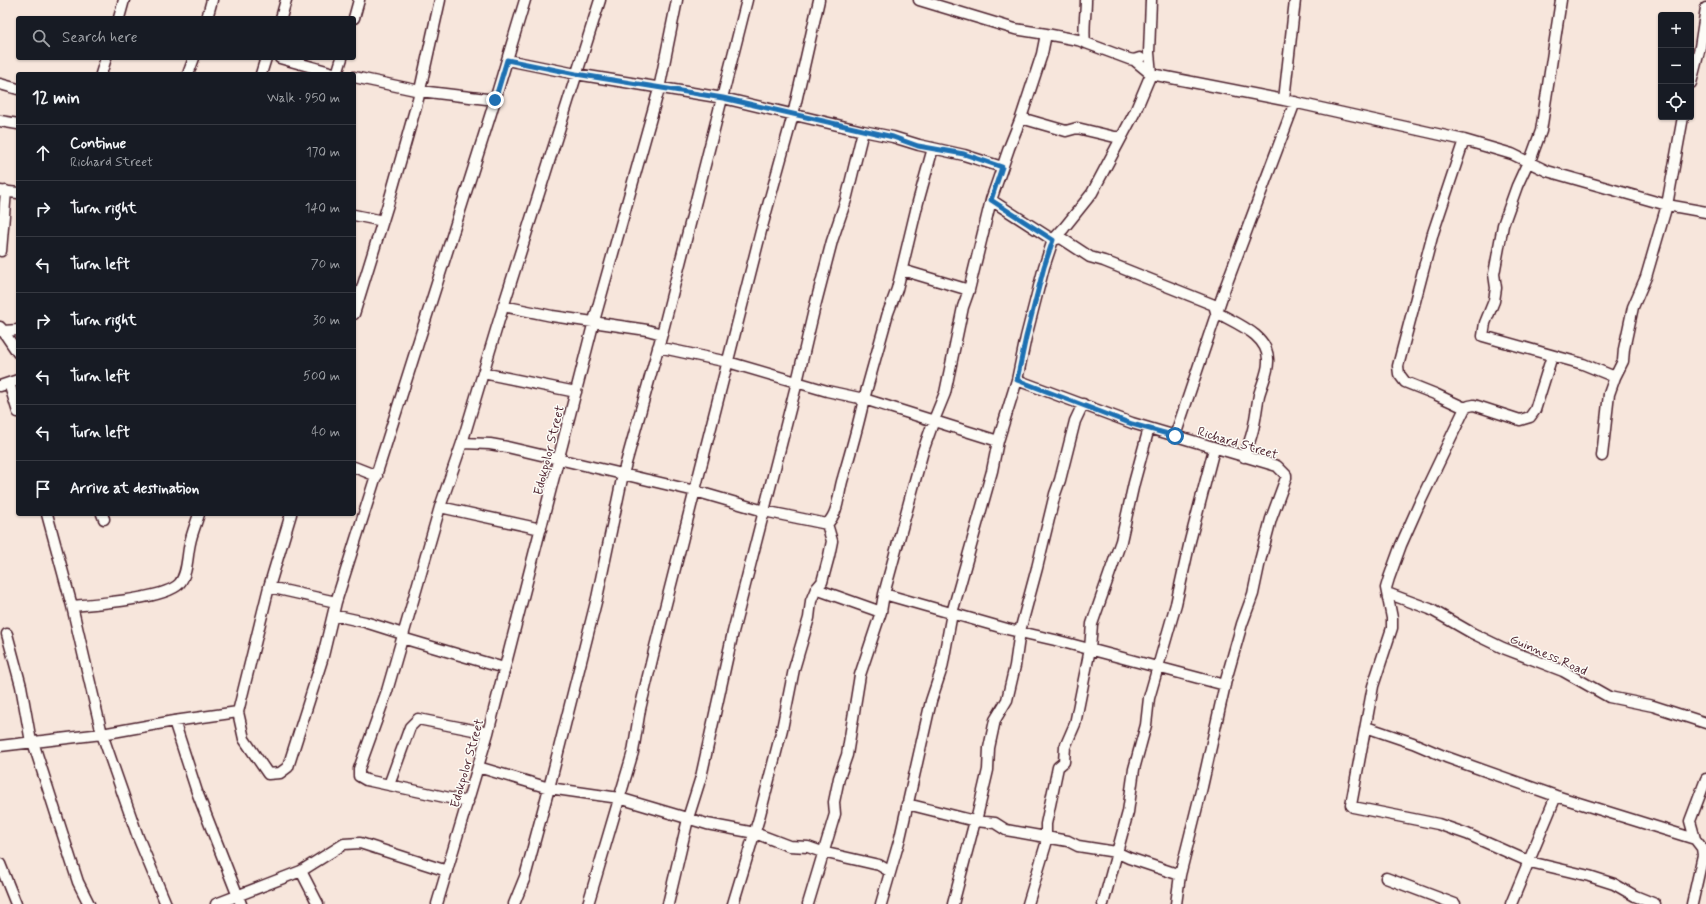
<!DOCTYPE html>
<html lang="en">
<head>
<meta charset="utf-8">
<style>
  :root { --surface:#171b24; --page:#242831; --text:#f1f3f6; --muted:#9ea1a6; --line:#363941 }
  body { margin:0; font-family:Mynerve,sans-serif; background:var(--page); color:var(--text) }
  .controls { position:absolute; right:12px; top:12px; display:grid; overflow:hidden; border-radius:4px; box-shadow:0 1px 3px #0004 }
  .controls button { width:36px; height:36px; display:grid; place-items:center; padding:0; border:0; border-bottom:1px solid var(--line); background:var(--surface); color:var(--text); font:20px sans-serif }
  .stop { position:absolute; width:12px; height:12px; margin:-9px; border:3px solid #1f6fb2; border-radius:50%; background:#fff }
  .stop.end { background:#1f6fb2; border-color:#fff; box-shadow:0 1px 4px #0008 }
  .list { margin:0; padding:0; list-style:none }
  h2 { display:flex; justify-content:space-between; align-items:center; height:52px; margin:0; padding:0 16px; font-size:17px }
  h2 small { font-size:13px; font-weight:400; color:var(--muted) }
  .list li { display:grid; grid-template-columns:26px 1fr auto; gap:12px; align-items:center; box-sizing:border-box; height:56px; padding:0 16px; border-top:1px solid var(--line) }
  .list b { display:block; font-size:15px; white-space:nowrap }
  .list p { margin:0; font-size:13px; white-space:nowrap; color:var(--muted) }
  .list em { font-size:13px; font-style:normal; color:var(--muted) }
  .icon { flex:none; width:22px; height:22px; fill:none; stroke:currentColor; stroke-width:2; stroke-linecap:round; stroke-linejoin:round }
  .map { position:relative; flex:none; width:1706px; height:904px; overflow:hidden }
  .search { position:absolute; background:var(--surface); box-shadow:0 1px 3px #0004; left:16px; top:16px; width:340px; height:44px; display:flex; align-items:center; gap:10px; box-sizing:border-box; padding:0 14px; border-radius:4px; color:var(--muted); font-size:15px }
  .panel { position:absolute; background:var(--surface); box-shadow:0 1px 3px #0004; left:16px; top:72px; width:340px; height:444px; border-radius:4px }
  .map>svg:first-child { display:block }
</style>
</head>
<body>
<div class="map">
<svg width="1706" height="904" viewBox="0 0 1706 904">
  <rect width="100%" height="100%" fill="#f7e6dc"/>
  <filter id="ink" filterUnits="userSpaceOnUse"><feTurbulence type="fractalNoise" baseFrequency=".025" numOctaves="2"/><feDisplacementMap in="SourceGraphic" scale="8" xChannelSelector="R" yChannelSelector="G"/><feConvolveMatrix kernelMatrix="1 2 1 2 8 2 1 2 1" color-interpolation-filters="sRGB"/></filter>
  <g filter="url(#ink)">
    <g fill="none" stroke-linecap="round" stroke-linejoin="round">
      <g stroke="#4a1f2b" stroke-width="13">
        <path id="minor" d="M119,18L124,0
          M207,18L212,0
          M281,18L286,0
          M354,18L359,0
          M1046,34L1078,40L1129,59L1134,60L1140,58
          M1085,43C1083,28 1086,14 1086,0
          M280,58L337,74
          M507,60L576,74L723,98L863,131L846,200L832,241L814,310L797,382L733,632L701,777L688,818
          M1134,60L1151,74L1284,100L1464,140L1512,154L1547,171L1667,205L1706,212
          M101,74L106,58
          M188,74L194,58
          M261,74L266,58
          M337,74L342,58
          M354,77L420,91L495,100
          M1691,83L1700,47L1706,8
          M0,84L18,89
          M1284,100L1295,0
          M1021,118L1066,131L1077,128L1115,137H1121
          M0,121L18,124
          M863,131L893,137L919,145L964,155L1002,167
          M1464,140L1433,233L1398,366L1399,374L1405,382L1435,394L1465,408
          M1530,161L1541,131L1561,0
          M1528,162L1517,186L1503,225L1494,274L1496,288L1494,301L1485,323L1483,336L1583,364L1615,377
          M0,191L18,193
          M991,200L1053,240L1061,238L1090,257L1104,261L1214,305L1216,312C1235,323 1270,335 1268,362C1268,373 1262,384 1259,395C1257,405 1256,415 1254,425C1252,436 1248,446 1244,457
          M354,215L383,221
          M1,251L6,191
          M902,270L969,290
          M503,306L552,316L647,330L662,334
          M354,314L389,201L418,99L440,0
          M0,327L3,331L18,330
          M0,331H3L18,353
          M658,347L728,362L827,391L864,399L888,313L897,289L918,202L933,148
          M1552,356L1535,410L1530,417L1520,420L1474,405L1469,406L1465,408L1421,500L1401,545L1389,578L1386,588L1392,618V628L1373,686L1351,805L1353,807L1438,824L1467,834L1530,862L1589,876L1614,884L1635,896L1655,904
          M483,373L576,392
          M1017,380L1132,423L1277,466L1286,475V478L1271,519L1260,561L1253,594L1242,624L1226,680L1202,787L1180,875L1176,904
          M9,383L18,412
          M0,386L18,380
          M1175,436L1225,288L1295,102
          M998,441L1017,380L1026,337L1044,267L1053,240L1064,228L1092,193L1135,112L1151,74L1149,53L1151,0
          M462,443L490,444L507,447L695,491L764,511L827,524
          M1602,456L1609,394L1615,377L1623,361L1624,349L1633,307L1646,277L1667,205L1683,117
          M354,467L377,476
          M440,507L541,529
          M47,514L72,606
          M102,514L104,519
          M269,587L336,602
          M816,589L881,612
          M1387,593L1430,609L1472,633L1503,648L1563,671L1609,697L1653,706L1706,723
          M884,594L1007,629L1055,640L1225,685
          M333,615L365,622L403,634
          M7,634L21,686L31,742
          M402,638L504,668
          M238,712L269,587L291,514
          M174,721L197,792L241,904
          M1366,727L1413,743L1446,757L1556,796L1695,839
          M33,742L78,882L89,904
          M0,746L102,734L174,721L238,712L244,739L268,774L280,773L288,767L322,660L336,602L491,113L525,0
          M478,767L549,788L619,798L707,824L755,833L789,846L808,847L822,852L879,865L889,871
          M389,785L410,727L418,719L488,733
          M468,802L366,780L359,776V769L387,691L440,507L462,443L499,320L600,0
          M907,804L975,821
          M976,821L995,823L1006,830L1068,841L1078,846L1116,852L1129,858L1180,875
          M0,864L16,904
          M301,871L318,904
          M1386,878L1455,904
          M166,904L138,837L102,734L72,606C94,604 164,599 179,584C188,574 187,555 190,543C192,533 196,524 199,514
          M216,904L301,871L344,844L360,843L447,871
          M437,904L488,733L594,321L659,89L677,0
          M514,904L525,877L549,788L597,598L623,474L662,334L747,0
          M588,904L633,752L640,709L655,647L762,227L793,115L819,0
          M668,904L688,819
          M733,904L759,818L782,729L794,669L809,618L811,601L816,589L822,582L829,556L832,541L827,524C839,513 838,493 843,478C851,451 858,426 864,399L998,441L992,471L952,613L942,668L931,701L900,838L881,904
          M808,904L835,814L834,802L839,778L847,755L860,675L881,612L884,594L923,451L934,420L945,393L963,307L969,290L991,200L1009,148L1021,118L1042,54L1046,34L1015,29L919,0
          M953,904L975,821H976L988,770L989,748L995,720L1007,700L1015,666L1020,631L1037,568L1055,494L1060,480L1075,421L1083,404
          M1028,904L1046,844V824L1058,767L1064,762L1065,747L1075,724L1090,649L1092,624L1121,541L1134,483L1149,428
          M1103,904L1128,812L1134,769L1146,725L1149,698L1176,604L1190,541L1214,449
          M1511,904L1556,796
          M1692,904L1703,855L1702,848L1695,839L1690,821L1706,779"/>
      </g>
      <use href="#minor" stroke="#fdfcf7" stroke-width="10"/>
    </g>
  </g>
  <g fill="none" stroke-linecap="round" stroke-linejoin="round" filter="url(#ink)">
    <path stroke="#1f6fb2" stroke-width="5" d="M495,100L507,60L576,74L723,98L893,137L918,146L964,154L1002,167L991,200L1053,240L1044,267L1026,337L1017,380L1132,424L1175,436"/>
  </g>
  <g text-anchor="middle" stroke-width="3" stroke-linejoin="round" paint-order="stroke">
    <g font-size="13" fill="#4a1f2b" stroke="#fdfcf7">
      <text transform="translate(1238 442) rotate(17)" y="5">Richard Street</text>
      <text transform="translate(548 450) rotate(-76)" y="5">Edokpolor Street</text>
      <text transform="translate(1549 654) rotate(24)" y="5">Guinness Road</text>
      <text transform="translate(466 763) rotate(-74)" y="5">Edokpolor Street</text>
    </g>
  </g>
</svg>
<div class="controls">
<button>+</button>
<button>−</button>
<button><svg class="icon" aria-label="locate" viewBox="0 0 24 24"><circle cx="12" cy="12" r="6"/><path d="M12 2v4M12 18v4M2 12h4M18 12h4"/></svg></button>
</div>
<div class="stop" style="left:1175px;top:436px"></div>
<div class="stop end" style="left:495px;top:100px"></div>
<div class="search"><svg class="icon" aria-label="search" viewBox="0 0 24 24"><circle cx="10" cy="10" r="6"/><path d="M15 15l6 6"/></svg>Search here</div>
<section class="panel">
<h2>12 min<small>Walk · 950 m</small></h2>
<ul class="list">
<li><svg class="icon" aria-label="ahead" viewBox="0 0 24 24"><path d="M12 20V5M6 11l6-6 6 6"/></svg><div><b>Continue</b><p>Richard Street</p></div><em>170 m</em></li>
<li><svg class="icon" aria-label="right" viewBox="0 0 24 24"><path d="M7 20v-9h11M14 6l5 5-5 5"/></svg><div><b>Turn right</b></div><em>140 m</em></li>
<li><svg class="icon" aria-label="left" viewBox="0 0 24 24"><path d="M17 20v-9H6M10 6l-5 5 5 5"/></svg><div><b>Turn left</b></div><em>70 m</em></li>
<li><svg class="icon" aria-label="right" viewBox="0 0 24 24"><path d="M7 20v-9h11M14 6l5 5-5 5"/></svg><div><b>Turn right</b></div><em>30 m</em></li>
<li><svg class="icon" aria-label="left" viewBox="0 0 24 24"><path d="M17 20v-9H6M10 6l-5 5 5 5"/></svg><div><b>Turn left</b></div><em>500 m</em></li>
<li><svg class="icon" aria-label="left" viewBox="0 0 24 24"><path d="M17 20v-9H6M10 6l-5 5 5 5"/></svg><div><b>Turn left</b></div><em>40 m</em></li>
<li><svg class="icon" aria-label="arrive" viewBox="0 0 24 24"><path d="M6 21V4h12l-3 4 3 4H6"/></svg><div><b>Arrive at destination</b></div></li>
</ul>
</section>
</div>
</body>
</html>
